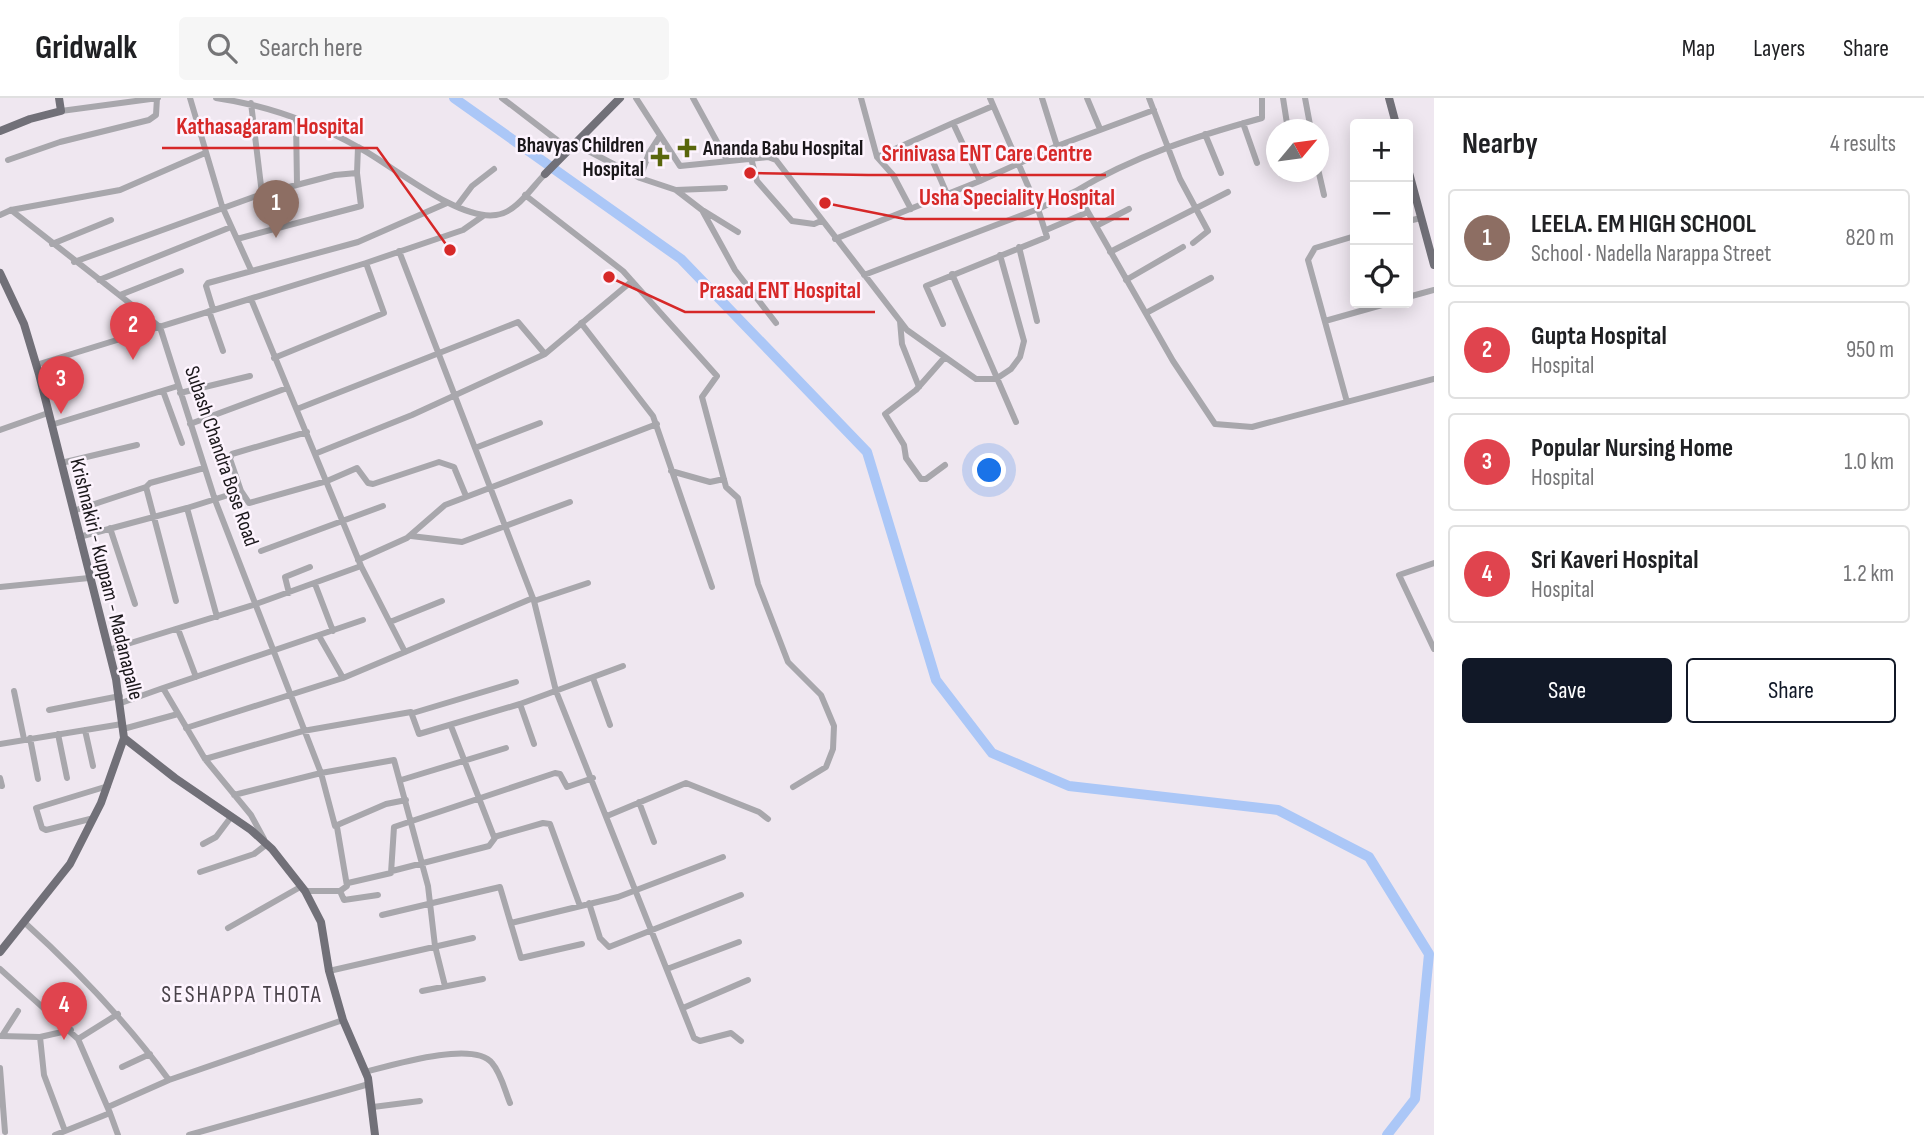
<!DOCTYPE html>
<html lang="en">
<head>
<meta charset="utf-8">
<style>
  :root { --surface:#fff; --page:#f6f6f6; --text:#202124; --muted:#757577; --line:#e0e0e0; --accent:#111827 }
  body { margin:0; font-family:"Sofia Sans Condensed",sans-serif; background:var(--page); color:var(--text) }
  .controls { position:absolute; right:21px; top:21px; display:grid; overflow:hidden; border-radius:7px; box-shadow:0 4px 18px #0003 }
  .controls button { width:63px; height:63px; display:grid; place-items:center; padding:0; border:0; border-bottom:2px solid var(--line); background:var(--surface); color:var(--text); font:35px sans-serif }
  .compass { position:absolute; left:1266px; top:21px; width:63px; height:63px; border-radius:50%; background:var(--surface); box-shadow:0 4px 18px #0003; rotate:61deg }
  .you { position:absolute; left:990px; top:373px; width:24px; height:24px; margin:-18px; border:5px solid #fff; border-radius:50%; background:#1a73e8; box-shadow:0 0 0 10px #1a73e833 }
  .badge { display:grid; place-items:center; width:46px; height:46px; border-radius:50%; background:var(--accent); color:#fff; font-size:23px; font-weight:700 }
  .pin { position:absolute; translate:-50% -58px; filter:drop-shadow(0 2px 4px #0008) }
  .pin::after { content:''; position:absolute; top:37px; width:24px; height:21px; background:inherit; clip-path:polygon(0 0,100% 0,50% 100%) }
  .list { margin:0; padding:0; list-style:none }
  h2 { display:flex; justify-content:space-between; align-items:center; height:91px; margin:0; padding:0 28px; font-size:30px }
  h2 small { font-size:23px; font-weight:400; color:var(--muted) }
  .list li { display:grid; grid-template-columns:46px 1fr auto; gap:21px; align-items:center; box-sizing:border-box; height:98px; margin:0 14px 14px; padding:0 14px; border:2px solid var(--line); border-radius:7px }
  .list b { display:block; font-size:26px; white-space:nowrap }
  .list p { margin:0; font-size:23px; white-space:nowrap; color:var(--muted) }
  .list em { font-size:23px; font-style:normal; color:var(--muted) }
  .actions { display:flex; gap:14px; padding:21px 28px }
  .actions a { flex:1; padding:16px 0; border:2px solid var(--accent); border-radius:7px; text-align:center; font-size:24px; color:var(--accent) }
  .actions .main { background:var(--accent); color:#fff }
  .icon { flex:none; width:38px; height:38px; fill:none; stroke:currentColor; stroke-width:2; stroke-linecap:round; stroke-linejoin:round }
  .map { position:relative; flex:none; width:1434px; height:1037px; overflow:hidden }
  header { display:flex; align-items:center; gap:42px; box-sizing:border-box; height:98px; padding:0 35px; background:var(--surface); border-bottom:2px solid var(--line) }
  header strong { font-size:33px }
  nav { display:flex; gap:38px; margin-inline-start:auto; font-size:24px }
  .search { width:490px; height:63px; background:var(--page); display:flex; align-items:center; gap:18px; box-sizing:border-box; padding:0 24px; border-radius:7px; color:var(--muted); font-size:26px }
  main { display:flex }
  aside { flex:1; background:var(--surface) }
  .map>svg:first-child { display:block }
</style>
</head>
<body>
<header>
<strong>Gridwalk</strong>
<div class="search"><svg class="icon" aria-label="search" viewBox="0 0 24 24"><circle cx="10" cy="10" r="6"/><path d="M15 15l6 6"/></svg>Search here</div>
<nav><a>Map</a><a>Layers</a><a>Share</a></nav>
</header>
<main>
<div class="map">
<svg width="1434" height="1037" viewBox="0 0 1434 1037">
  <rect width="100%" height="100%" fill="#efe7f0"/>
  <g fill="none" stroke-linecap="round" stroke-linejoin="round">
    <path stroke="#abc7f7" stroke-width="10" d="M454,0L681,161L867,354L936,582L992,655L1069,688L1278,712L1369,759L1429,856L1415,1001L1387,1037"/>
    <path stroke="#a8a7ac" stroke-width="6" d="M190,0L222,108L251,172
      M216,0C265,7 315,25 358,49C392,67 458,123 496,117C516,115 532,89 545,76
      M502,0L570,52
      M636,0L680,68L768,59L776,62L907,232L976,281H996L1011,271L1020,259L1024,243L1000,157
      M693,0L727,62
      M861,0L877,59L893,77L911,111
      M990,0L1038,111L1076,93L1173,263L1215,326L1252,329L1434,281
      M1087,0L1100,31
      M1149,0L1180,81L1208,133L1193,145
      M1283,0L1288,32
      M1305,0L1311,32
      M61,13L158,0
      M296,22L297,87
      M953,25L993,8
      M1243,25L1257,65
      M1298,32L1311,29
      M1205,36L1221,75
      M577,47L640,80L676,92L702,112L735,172L776,225
      M1057,48L1154,12
      M877,59L953,25L980,83L1057,48L1042,0
      M931,59L947,96
      M751,60L757,83L792,123L814,126L821,123
      M8,62L60,44L149,22L156,17L157,0
      M1318,71L1324,97
      M640,80L649,55L660,38
      M676,92L725,90
      M1076,93C1134,58 1197,38 1262,20V0
      M262,96L335,77L357,75L358,49
      M525,97L623,173L717,278L702,299L726,389L738,400L758,486L788,564L821,597L834,628L833,651L826,669L793,689
      M457,108L472,88L494,71
      M11,112L160,229L215,402L321,675L335,728L386,706L406,702
      M704,113L738,134
      M0,117L11,112L120,92L205,55
      M1408,123L1421,120
      M1096,128L1129,111
      M1046,132L1088,114
      M237,141L361,108L357,75
      M835,141L980,83
      M52,146L111,122
      M1019,149L1037,223
      M399,153L534,503L556,593L694,940L700,943L731,935L741,943
      M1110,154L1228,94
      M74,164L262,96L251,5
      M952,176L1016,324
      M864,177L1038,111L1047,139L926,188L943,226
      M99,182L231,129
      M1126,182L1183,149
      M120,197L181,173
      M1408,199L1434,192
      M213,211L206,188L208,185L358,144L447,105
      M209,213L223,253
      M1146,215L1211,180
      M900,223L902,246L919,289
      M1325,223L1389,205
      M581,225L653,318L712,489
      M274,260L384,215L366,165
      M36,267L366,165L463,132L483,118
      M163,293L182,345
      M180,295L250,278
      M1347,304L1308,162L1315,150L1355,138
      M297,311L518,224L545,256
      M190,326L287,290
      M51,327L178,288
      M0,332L48,315
      M475,350L540,325
      M317,355L412,317L545,256L632,183
      M61,365L137,347
      M945,367L926,381H921L906,360L904,347L885,316L916,292L945,259
      M671,373L710,384L724,381
      M241,393L230,361L232,356L307,334
      M187,410L241,393L249,405L327,383L357,370L368,385L373,386L439,364L454,369L466,398
      M73,413L146,389
      M110,430L135,506
      M411,438L462,444L570,404
      M79,439L187,410L217,519
      M261,453L383,408
      M358,462L407,440L445,407L657,326
      M1434,465L1399,477L1434,551
      M361,468L405,554
      M315,486L333,533
      M0,489L89,480
      M289,495L285,479L310,469
      M176,503L146,389L150,385L204,370
      M534,503L588,485
      M390,524L442,503
      M178,531L196,579
      M319,538L343,580L533,500
      M108,552L256,506L361,468L251,201
      M593,580L610,627
      M14,593L24,641
      M121,605L163,590
      M520,606L534,646
      M49,612L120,598
      M413,615L516,584
      M451,628L494,739L543,725L550,726L580,808
      M186,630L343,580
      M123,631L178,616
      M85,632L93,668
      M58,636L67,680
      M30,640L38,681
      M0,646L122,626
      M205,661L303,633L411,614L419,636L520,606L623,568
      M0,680L2,688
      M401,682L506,650
      M234,697L321,675L394,662L428,788L435,848L445,888
      M639,704L654,744
      M607,718L686,685L759,714L768,721
      M94,720L46,732L42,730L36,710L108,688
      M264,741L251,717L205,661L163,590L363,522
      M203,746L216,739L231,719
      M392,773L489,748L495,740
      M200,774L254,756L267,746
      M348,785L391,775L394,729L555,675L560,676L567,689L593,680
      M305,793H340L347,788L337,729
      M340,793L344,802L378,797
      M589,805L600,840L609,849L741,797
      M382,817L500,789L521,860L582,846
      M24,824C78,873 126,923 169,982L343,922
      M511,825L618,799L723,759
      M228,830L302,788
      M0,871L78,941L110,1015
      M667,871L739,844
      M329,873L473,840
      M422,893L483,881
      M683,910L748,882
      M0,938L40,939L71,932
      M2,938L18,913
      M40,939L44,977L65,1033
      M78,941L118,916
      M122,969L150,956
      M0,970L5,1034
      M365,974C392,967 474,942 492,965C501,975 505,993 510,1005
      M108,1009L169,982
      M373,1009L420,1003
      M55,1037L110,1015L118,1037
      M189,1037L369,986"/>
    <path stroke="#717078" stroke-width="8" d="M1389,0L1396,26
      M0,33L30,21L61,13L59,0
      M1408,71L1434,167
      M545,76L620,0
      M0,175L24,226L39,276L116,581L124,640L101,705L70,766L0,854
      M124,640L175,680L251,732L272,751L305,793L321,824L329,873L343,922L368,980L375,1037"/>
  </g>
  <g fill="#59660c" stroke="#fdf4fe" stroke-width="2.5">
    <path d="M683.5 39.5h7v7h7v7h-7v7h-7v-7h-7v-7h7z"/>
    <path d="M656.5 48.5h7v7h7v7h-7v7h-7v-7h-7v-7h7z"/>
  </g>
  <g text-anchor="middle" stroke-width="5" stroke-linejoin="round" paint-order="stroke">
    <g font-size="21" font-weight="bold" fill="#1a171a" stroke="#fdf4fe" text-anchor="end">
      <text x="644" y="54">Bhavyas Children<tspan x="644" dy="24">Hospital</tspan></text>
      <text x="703" y="57" text-anchor="start">Ananda Babu Hospital</text>
    </g>
    <g font-size="21" fill="#1a171a" stroke="#fdf4fe">
      <text transform="translate(222 358) rotate(71)" y="7">Subash Chandra Bose Road</text>
      <text transform="translate(107 481) rotate(76)" y="7">Krishnakiri - Kuppam - Madanapalle</text>
    </g>
    <g font-size="23" letter-spacing="2" fill="#4a434a" stroke="#fdf4fe">
      <text x="242" y="904">SESHAPPA THOTA</text>
    </g>
  </g>
  <path fill="none" stroke="#d62828" stroke-width="2.5" d="M450 152L377 50H162M750 75L868 77H1106M825 105L905 121H1129M609 179L685 214H875"/>
  <g fill="#d62828" stroke="#fdf4fe" stroke-width="2.5">
    <circle cx="450" cy="152" r="7"/>
    <circle cx="750" cy="75" r="7"/>
    <circle cx="825" cy="105" r="7"/>
    <circle cx="609" cy="179" r="7"/>
  </g>
  <g font-size="23" text-anchor="middle" font-weight="bold" fill="#d62828" stroke="#fdf4fe" stroke-width="5" stroke-linejoin="round" paint-order="stroke">
    <text x="270" y="36">Kathasagaram Hospital</text>
    <text x="987" y="63">Srinivasa ENT Care Centre</text>
    <text x="1017" y="107">Usha Speciality Hospital</text>
    <text x="780" y="200">Prasad ENT Hospital</text>
  </g>
</svg>
<div class="controls">
<button>+</button>
<button>−</button>
<button><svg class="icon" aria-label="locate" viewBox="0 0 24 24"><circle cx="12" cy="12" r="6"/><path d="M12 2v4M12 18v4M2 12h4M18 12h4"/></svg></button>
</div>
<svg class="compass" viewBox="-18 -18 36 36"><path d="M0-13l5 13h-10z" fill="#e53935"/><path d="M0 13l5-13h-10z" fill="#757577"/></svg>
<div class="you"></div>
<div class="pin badge" style="left:276px;top:140px;background:#8d6e63">1</div>
<div class="pin badge" style="left:133px;top:262px;background:#e0444e">2</div>
<div class="pin badge" style="left:61px;top:316px;background:#e0444e">3</div>
<div class="pin badge" style="left:64px;top:942px;background:#e0444e">4</div>
</div>
<aside>
<h2>Nearby<small>4 results</small></h2>
<ul class="list">
<li><span class="badge" style="background:#8d6e63">1</span><div><b>LEELA. EM HIGH SCHOOL</b><p>School · Nadella Narappa Street</p></div><em>820 m</em></li>
<li><span class="badge" style="background:#e0444e">2</span><div><b>Gupta Hospital</b><p>Hospital</p></div><em>950 m</em></li>
<li><span class="badge" style="background:#e0444e">3</span><div><b>Popular Nursing Home</b><p>Hospital</p></div><em>1.0 km</em></li>
<li><span class="badge" style="background:#e0444e">4</span><div><b>Sri Kaveri Hospital</b><p>Hospital</p></div><em>1.2 km</em></li>
</ul>
<div class="actions"><a class="main">Save</a><a>Share</a></div>
</aside>
</main>
</body>
</html>
